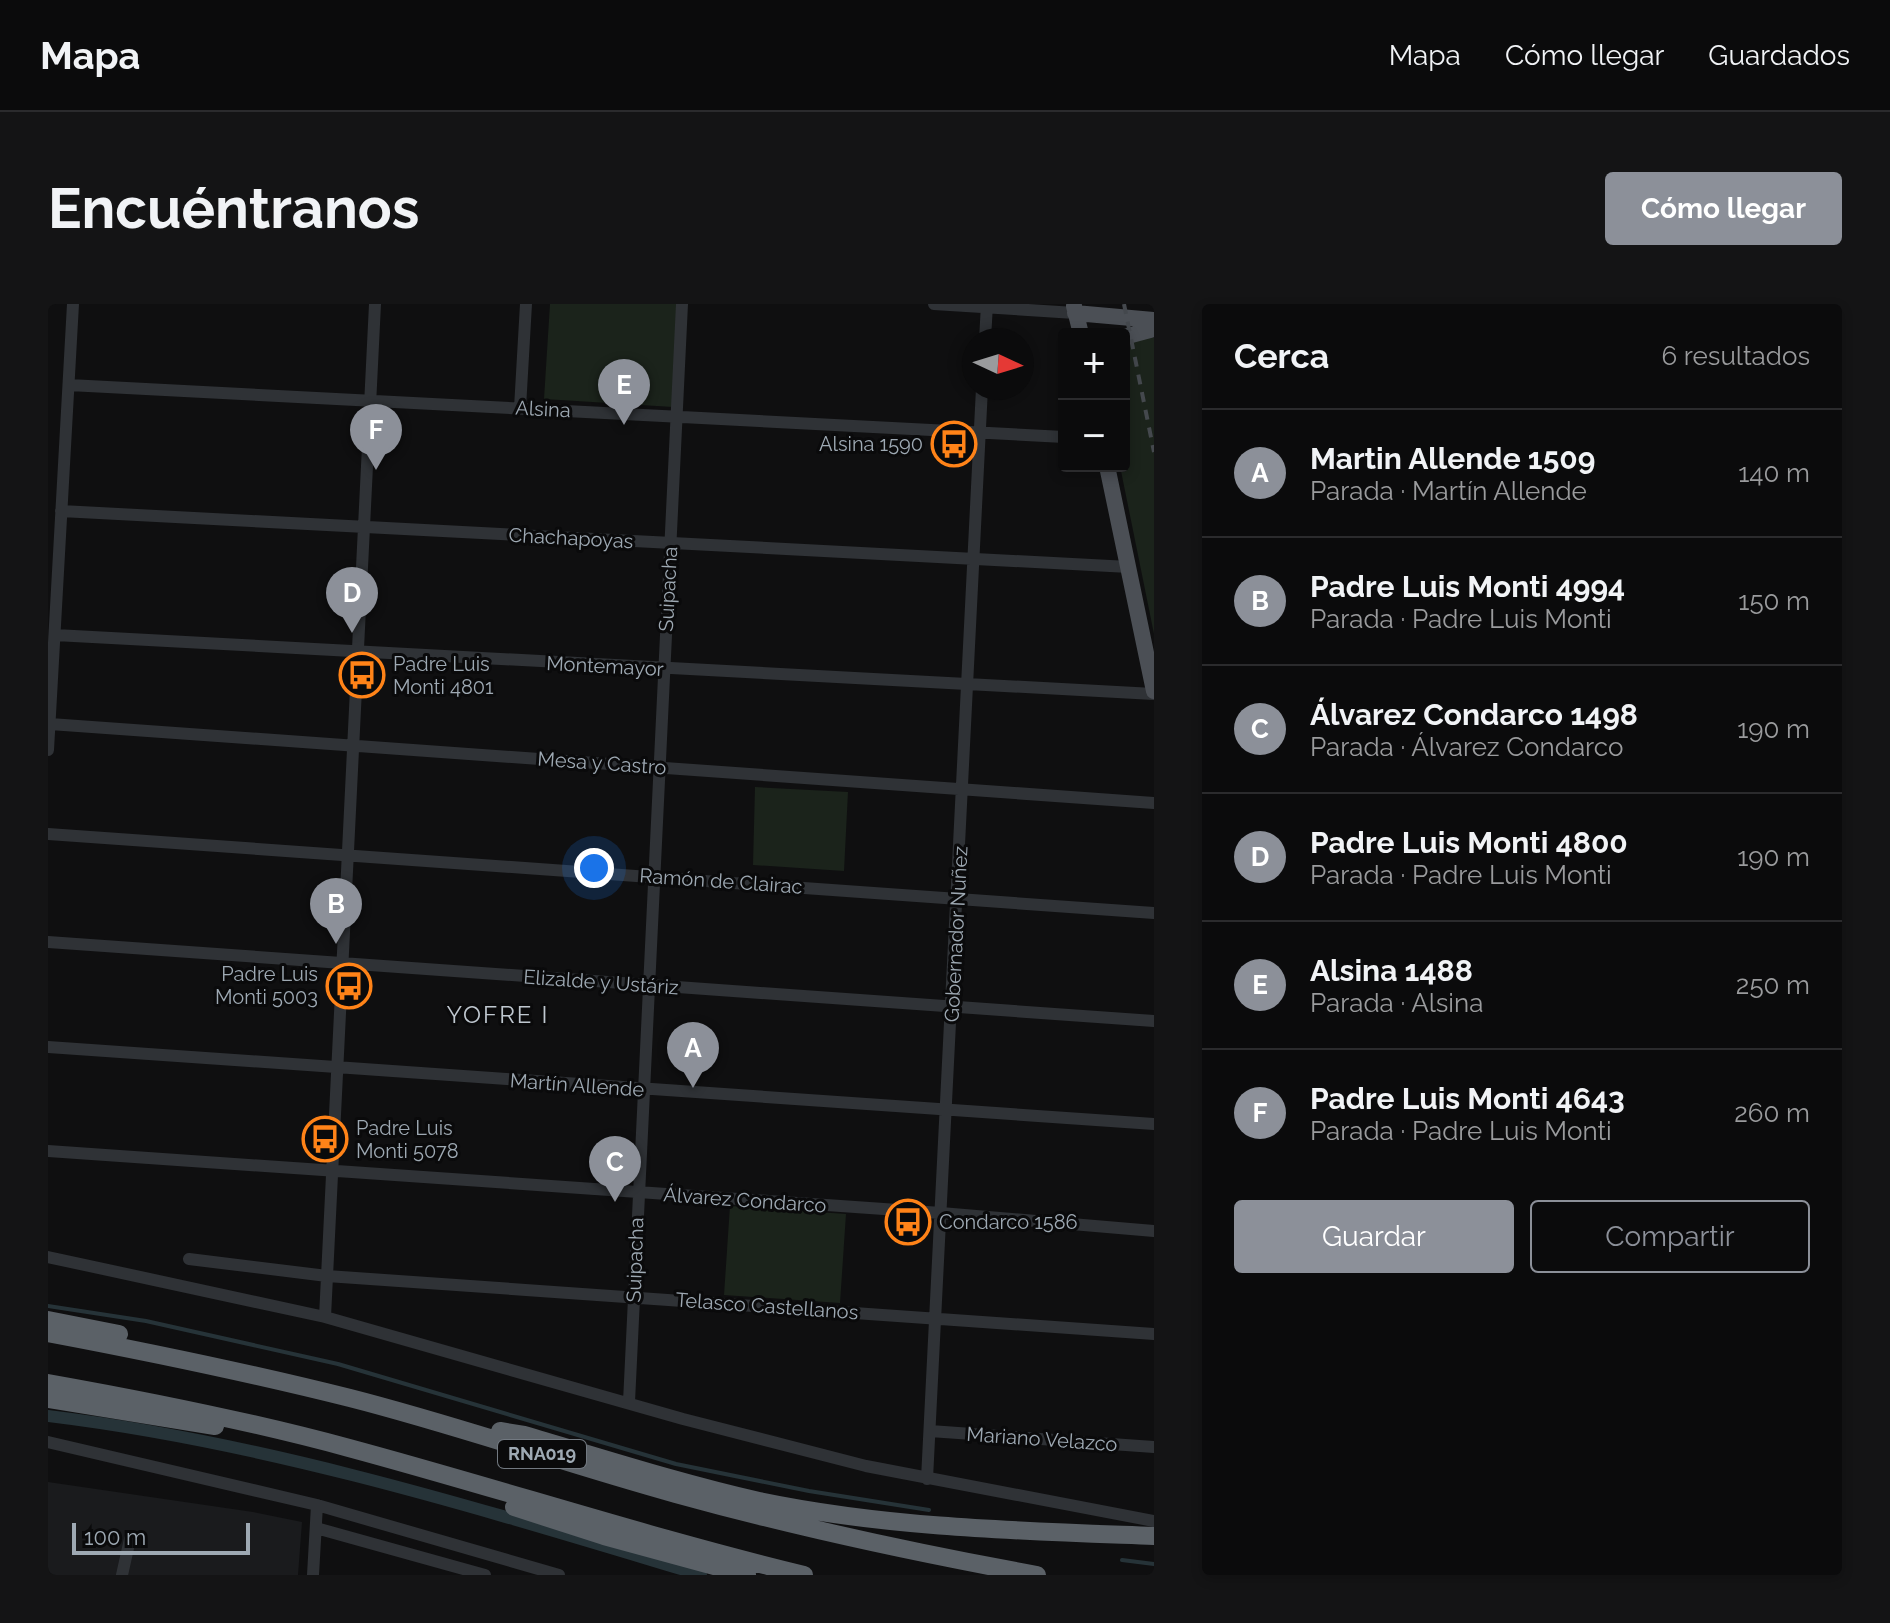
<!DOCTYPE html>
<html lang="es">
<head>
<meta charset="utf-8">
<style>
  :root { --surface:#0b0b0c; --page:#141415; --text:#f1f3f6; --muted:#9a9b9d; --line:#2b2b2d; --accent:#8c9099 }
  body { margin:0; font-family:Raleway,sans-serif; background:var(--page); color:var(--text) }
  .controls { position:absolute; right:24px; top:24px; display:grid; overflow:hidden; border-radius:8px; box-shadow:0 4px 12px #0003 }
  .controls button { width:72px; height:72px; display:grid; place-items:center; padding:0; border:0; border-bottom:2px solid var(--line); background:var(--surface); color:var(--text); font:40px sans-serif }
  .compass { position:absolute; left:914px; top:24px; width:72px; height:72px; border-radius:50%; background:var(--surface); box-shadow:0 4px 12px #0003; rotate:94deg }
  .scale { position:absolute; left:24px; bottom:20px; width:178px; box-sizing:border-box; padding-left:8px; border:4px solid #9ea9b3; border-top:0; font-size:22px; line-height:28px; white-space:nowrap; color:#9ea9b3; -webkit-text-stroke:6px #0a0a0b; paint-order:stroke }
  .you { position:absolute; left:546px; top:564px; width:28px; height:28px; margin:-20px; border:6px solid #fff; border-radius:50%; background:#1a73e8; box-shadow:0 0 0 12px #1a73e833 }
  .badge { display:grid; place-items:center; width:52px; height:52px; border-radius:50%; background:var(--accent); color:#fff; font-size:26px; font-weight:700 }
  .pin { position:absolute; translate:-50% -66px; filter:drop-shadow(0 2px 4px #0008) }
  .pin::after { content:''; position:absolute; top:42px; width:28px; height:24px; background:inherit; clip-path:polygon(0 0,100% 0,50% 100%) }
  .list { margin:0; padding:0; list-style:none }
  h2 { display:flex; justify-content:space-between; align-items:center; height:104px; margin:0; padding:0 32px; font-size:34px }
  h2 small { font-size:26px; font-weight:400; color:var(--muted) }
  .list li { display:grid; grid-template-columns:52px 1fr auto; gap:24px; align-items:center; box-sizing:border-box; height:128px; padding:0 32px; border-top:2px solid var(--line) }
  .list b { display:block; font-size:30px; white-space:nowrap }
  .list p { margin:0; font-size:26px; white-space:nowrap; color:var(--muted) }
  .list em { font-size:26px; font-style:normal; color:var(--muted) }
  .actions { display:flex; gap:16px; padding:24px 32px }
  .actions a { flex:1; padding:18px 0; border:2px solid var(--accent); border-radius:8px; text-align:center; font-size:28px; color:var(--accent) }
  .actions .main { background:var(--accent); color:#fff }
  .map { position:relative; flex:none; width:1106px; height:1271px; overflow:hidden; border-radius:8px }
  header { display:flex; align-items:center; gap:48px; box-sizing:border-box; height:112px; padding:0 40px; background:var(--surface); border-bottom:2px solid var(--line) }
  header strong { font-size:38px }
  nav { display:flex; gap:44px; margin-inline-start:auto; font-size:28px }
  .intro { display:flex; align-items:center; justify-content:space-between; box-sizing:border-box; height:192px; padding:0 48px }
  h1 { margin:0; font-size:56px }
  .button { padding:20px 36px; border-radius:8px; background:var(--accent); color:#fff; font-size:28px; font-weight:700 }
  main { display:flex; gap:48px; padding:0 48px }
  aside { flex:1; background:var(--surface); border-radius:8px; box-shadow:0 4px 12px #0003 }
  .map>svg:first-child { display:block }
</style>
</head>
<body>
<header>
<strong>Mapa</strong>
<nav><a>Mapa</a><a>Cómo llegar</a><a>Guardados</a></nav>
</header>
<div class="intro"><h1>Encuéntranos</h1><a class="button">Cómo llegar</a></div>
<main>
<div class="map">
<svg width="1106" height="1271" viewBox="0 0 1106 1271">
  <rect width="100%" height="100%" fill="#0f0f10"/>
  <path fill="#1a1b1d" d="M0,1178L205,1208L254,1218L250,1271H0Z"/>
  <path fill="#1b231b" d="M502,0H631L625,103L496,95Z
    M1104,33L1106,34V330L1072,162H1076V38Z
    M707,483L800,488L796,567L705,561Z
    M682,902L798,910L792,999L676,991Z"/>
  <g fill="none" stroke-linecap="round" stroke-linejoin="round">
    <path stroke="#263338" stroke-width="4" d="M0,1002L98,1017L290,1060L628,1160L761,1187L881,1206
      M1074,1256L1106,1260"/>
    <path stroke="#263338" stroke-width="12" d="M0,1112C223,1139 439,1207 653,1271"/>
    <path stroke="#2f3236" stroke-width="12" d="M886,0L1027,9
      M937,36L939,0
      M21,81L1016,133
      M472,104L478,0
      M13,207L1081,263
      M7,331L1106,390
      M2,420L1106,499
      M0,446L25,0
      M0,530L1106,609
      M0,638L1106,717
      M0,743L1106,820
      M0,847L893,909L1106,927
      M0,953L277,1013L635,1115L818,1162L1106,1217
      M141,955L279,972L1106,1030
      M277,1013L327,0
      M581,1098L634,0
      M882,1127L1106,1143
      M0,1138L269,1201L511,1271
      M879,1175L934,84
      M268,1224L437,1271
      M74,1271L82,1235
      M265,1271L269,1201"/>
    <path stroke="#4b4f55" stroke-width="16" d="M1026,2L1033,30
      M1027,9L1106,16
      M1076,33L1106,25
      M1059,162L1106,387"/>
    <path stroke="#5b6167" stroke-width="18" d="M0,1016L71,1030
      M0,1029C101,1048 202,1069 302,1094C412,1122 519,1160 628,1190C747,1223 868,1249 989,1271
      M0,1079C101,1097 202,1117 301,1144C453,1185 603,1234 756,1271
      M0,1095L167,1122
      M452,1127L476,1131C554,1154 632,1179 711,1197C840,1224 975,1227 1106,1232
      M466,1203L556,1232L699,1271"/>
    <path stroke="#44484d" stroke-width="4" stroke-dasharray="10 8" stroke-linecap="butt" d="M1076,0L1106,148"/>
  </g>
  <defs>
    <g id="bus-ring" transform="scale(2.3)"><circle r="9.5" fill="#0a0a0b" stroke="#ff8318" stroke-width="1.5"/><path d="M-5-6H5V4H4V6H2V4H-2V6H-4V4H-5ZM-3.5-4V0h7V-4ZM-3.5 1.2v1.5H-2V1.2ZM2 1.2v1.5H3.5V1.2Z" fill="#ff8318"/></g>
  </defs>
  <g fill-rule="evenodd">
    <use href="#bus-ring" x="906" y="140"/>
    <use href="#bus-ring" x="314" y="371"/>
    <use href="#bus-ring" x="301" y="682"/>
    <use href="#bus-ring" x="277" y="835"/>
    <use href="#bus-ring" x="860" y="918"/>
  </g>
  <g text-anchor="middle" stroke-width="6" stroke-linejoin="round" paint-order="stroke">
    <rect fill="#0a0a0b" stroke="#727981" stroke-width="2" x="450" y="1136" width="88" height="28" rx="6"/>
    <g font-size="18" font-weight="bold" fill="#9ea9b3">
      <text x="494" y="1156">RNA019</text>
    </g>
    <g font-size="20" fill="#9ea9b3" stroke="#0a0a0b">
      <text transform="translate(495 105) rotate(3)" y="7">Alsina</text>
      <text transform="translate(523 234) rotate(3)" y="7">Chachapoyas</text>
      <text transform="translate(620 285) rotate(-87)" y="7">Suipacha</text>
      <text transform="translate(557 362) rotate(3)" y="7">Montemayor</text>
      <text transform="translate(554 459) rotate(4)" y="7">Mesa y Castro</text>
      <text transform="translate(673 577) rotate(4)" y="7">Ramón de Clairac</text>
      <text transform="translate(908 630) rotate(-87)" y="7">Gobernador Nuñez</text>
      <text transform="translate(553 678) rotate(4)" y="7">Elizalde y Ustáriz</text>
      <text transform="translate(529 781) rotate(4)" y="7">Martín Allende</text>
      <text transform="translate(697 896) rotate(4)" y="7">Álvarez Condarco</text>
      <text transform="translate(587 956) rotate(-88)" y="7">Suipacha</text>
      <text transform="translate(719 1002) rotate(4)" y="7">Telasco Castellanos</text>
      <text transform="translate(994 1135) rotate(4)" y="7">Mariano Velazco</text>
    </g>
    <g font-size="20" fill="#9ea9b3" stroke="#0a0a0b" text-anchor="start">
      <text x="875" y="147" text-anchor="end">Alsina 1590</text>
      <text x="345" y="367">Padre Luis<tspan x="345" dy="23">Monti 4801</tspan></text>
      <text x="270" y="677" text-anchor="end">Padre Luis<tspan x="270" dy="23">Monti 5003</tspan></text>
      <text x="308" y="831">Padre Luis<tspan x="308" dy="23">Monti 5078</tspan></text>
      <text x="891" y="925">Condarco 1586</text>
    </g>
    <g font-size="24" letter-spacing="2" fill="#bfc7cf" stroke="#0a0a0b">
      <text x="450" y="719">YOFRE I</text>
    </g>
  </g>
</svg>
<div class="controls">
<button>+</button>
<button>−</button>
</div>
<svg class="compass" viewBox="-18 -18 36 36"><path d="M0-13l5 13h-10z" fill="#e53935"/><path d="M0 13l5-13h-10z" fill="#9a9b9d"/></svg>
<div class="scale">100 m</div>
<div class="you"></div>
<div class="pin badge" style="left:645px;top:784px">A</div>
<div class="pin badge" style="left:288px;top:640px">B</div>
<div class="pin badge" style="left:567px;top:898px">C</div>
<div class="pin badge" style="left:304px;top:329px">D</div>
<div class="pin badge" style="left:576px;top:121px">E</div>
<div class="pin badge" style="left:328px;top:166px">F</div>
</div>
<aside>
<h2>Cerca<small>6 resultados</small></h2>
<ul class="list">
<li><span class="badge">A</span><div><b>Martin Allende 1509</b><p>Parada · Martín Allende</p></div><em>140 m</em></li>
<li><span class="badge">B</span><div><b>Padre Luis Monti 4994</b><p>Parada · Padre Luis Monti</p></div><em>150 m</em></li>
<li><span class="badge">C</span><div><b>Álvarez Condarco 1498</b><p>Parada · Álvarez Condarco</p></div><em>190 m</em></li>
<li><span class="badge">D</span><div><b>Padre Luis Monti 4800</b><p>Parada · Padre Luis Monti</p></div><em>190 m</em></li>
<li><span class="badge">E</span><div><b>Alsina 1488</b><p>Parada · Alsina</p></div><em>250 m</em></li>
<li><span class="badge">F</span><div><b>Padre Luis Monti 4643</b><p>Parada · Padre Luis Monti</p></div><em>260 m</em></li>
</ul>
<div class="actions"><a class="main">Guardar</a><a>Compartir</a></div>
</aside>
</main>
</body>
</html>
